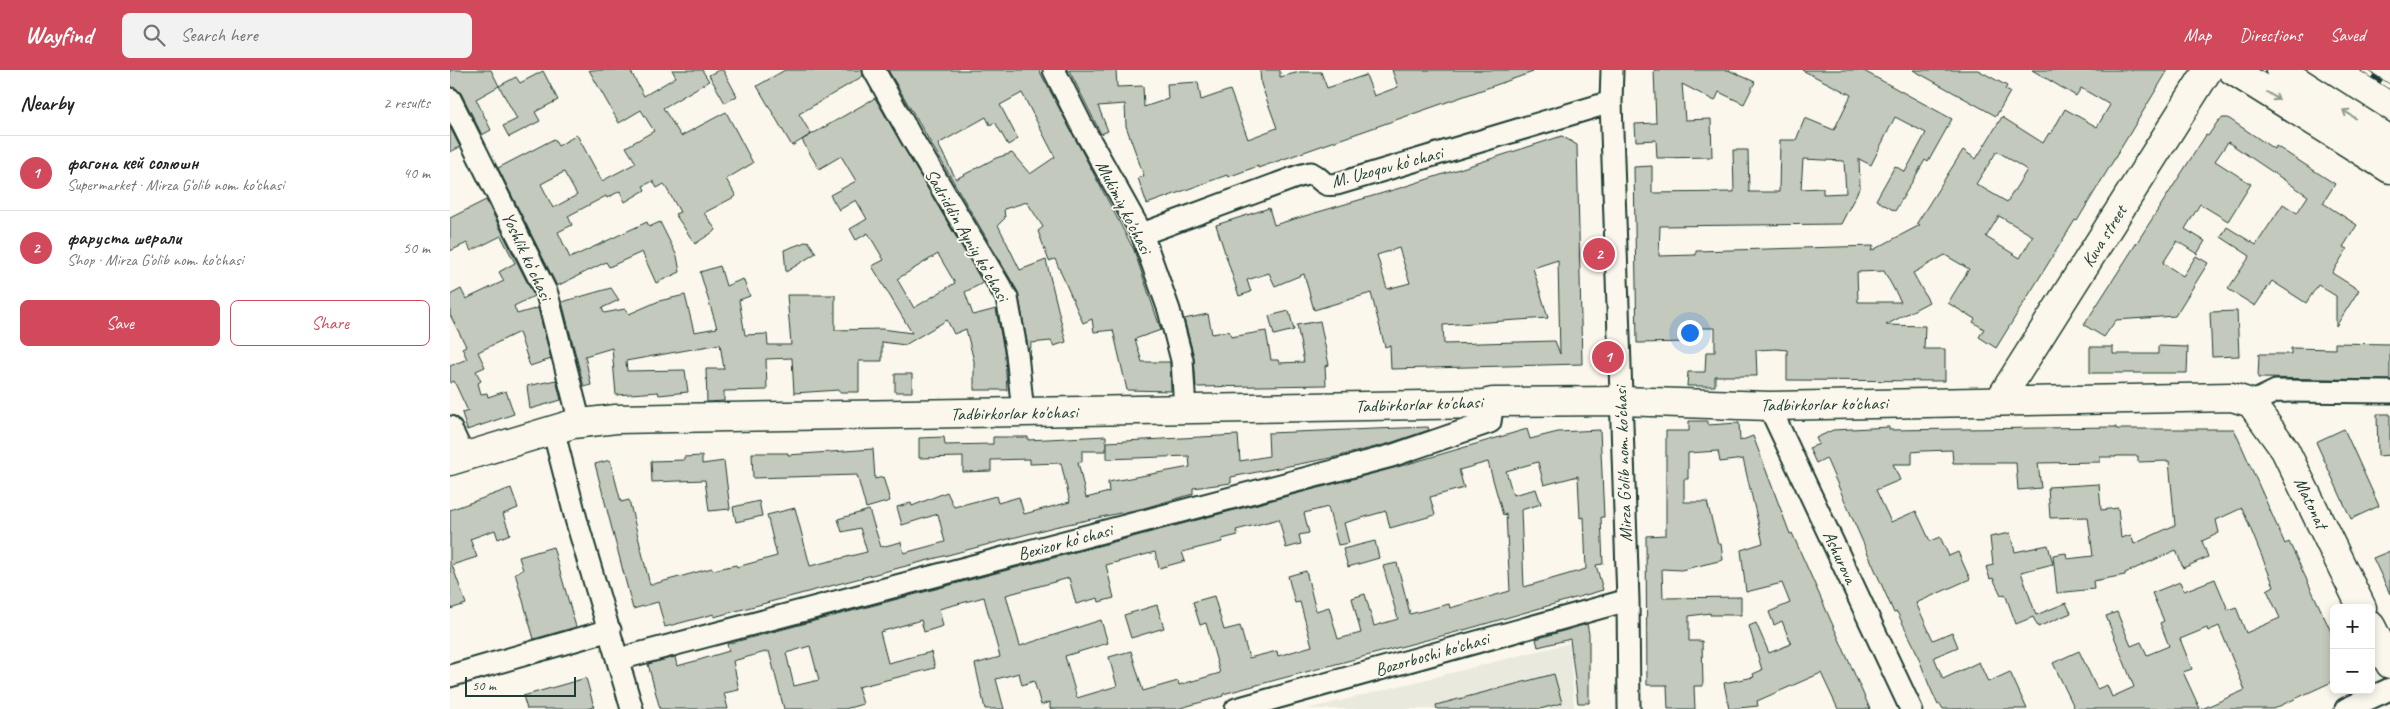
<!DOCTYPE html>
<html lang="en">
<head>
<meta charset="utf-8">
<style>
  :root { --surface:#fff; --page:#f2f2f2; --text:#222; --muted:#767676; --line:#e0e0e0; --accent:#d1495b }
  body { margin:0; font-family:Caveat,sans-serif; background:var(--page); color:var(--text) }
  .controls { position:absolute; right:15px; bottom:15px; display:grid; overflow:hidden; border-radius:8px; box-shadow:0 2px 8px #0003 }
  .controls button { width:45px; height:45px; display:grid; place-items:center; padding:0; border:0; border-bottom:1px solid var(--line); background:var(--surface); color:var(--text); font:25px sans-serif }
  .scale { position:absolute; left:15px; bottom:12px; width:111px; box-sizing:border-box; padding-left:5px; border:2px solid #1f3d34; border-top:0; font-size:14px; line-height:18px; white-space:nowrap; color:#1f3d34; -webkit-text-stroke:4px #fbf7ec; paint-order:stroke }
  .you { position:absolute; left:1239px; top:262px; width:18px; height:18px; margin:-12px; border:4px solid #fff; border-radius:50%; background:#1a73e8; box-shadow:0 0 0 8px #1a73e833 }
  .badge { display:grid; place-items:center; width:32px; height:32px; border-radius:50%; background:var(--accent); color:#fff; font-size:16px; font-weight:700 }
  .pin { position:absolute; translate:-50% -50%; border:2px solid #fff; box-shadow:0 1px 5px #0006 }
  .list { margin:0; padding:0; list-style:none }
  h2 { display:flex; justify-content:space-between; align-items:center; height:65px; margin:0; padding:0 20px; font-size:21px }
  h2 small { font-size:16px; font-weight:400; color:var(--muted) }
  .list li { display:grid; grid-template-columns:32px 1fr auto; gap:15px; align-items:center; box-sizing:border-box; height:75px; padding:0 20px; border-top:1px solid var(--line) }
  .list b { display:block; font-size:19px; white-space:nowrap }
  .list p { margin:0; font-size:16px; white-space:nowrap; color:var(--muted) }
  .list em { font-size:16px; font-style:normal; color:var(--muted) }
  .actions { display:flex; gap:10px; padding:15px 20px }
  .actions a { flex:1; padding:11px 0; border:1px solid var(--accent); border-radius:8px; text-align:center; font-size:18px; color:var(--accent) }
  .actions .main { background:var(--accent); color:#fff }
  .icon { flex:none; width:28px; height:28px; fill:none; stroke:currentColor; stroke-width:2; stroke-linecap:round; stroke-linejoin:round }
  .map { position:relative; flex:none; width:1940px; height:639px; overflow:hidden }
  header { display:flex; align-items:center; gap:30px; box-sizing:border-box; height:70px; padding:0 25px; background:var(--accent); color:#fff }
  header strong { font-size:24px }
  nav { display:flex; gap:28px; margin-inline-start:auto; font-size:18px }
  .search { width:350px; height:45px; background:var(--page); display:flex; align-items:center; gap:12px; box-sizing:border-box; padding:0 18px; border-radius:8px; color:var(--muted); font-size:19px }
  main { display:flex }
  aside { flex:1; background:var(--surface) }
  .map>svg:first-child { display:block }
</style>
</head>
<body>
<header>
<strong>Wayfind</strong>
<div class="search"><svg class="icon" aria-label="search" viewBox="0 0 24 24"><circle cx="10" cy="10" r="6"/><path d="M15 15l6 6"/></svg>Search here</div>
<nav><a>Map</a><a>Directions</a><a>Saved</a></nav>
</header>
<main>
<aside>
<h2>Nearby<small>2 results</small></h2>
<ul class="list">
<li><span class="badge">1</span><div><b>фагона кей солюшн</b><p>Supermarket · Mirza G‘olib nom. ko‘chasi</p></div><em>40 m</em></li>
<li><span class="badge">2</span><div><b>фаруста шерали</b><p>Shop · Mirza G‘olib nom. ko‘chasi</p></div><em>50 m</em></li>
</ul>
<div class="actions"><a class="main">Save</a><a>Share</a></div>
</aside>
<div class="map">
<svg width="1940" height="639" viewBox="0 0 1940 639">
  <rect width="100%" height="100%" fill="#fbf7ec"/>
  <filter id="ink" filterUnits="userSpaceOnUse"><feTurbulence type="fractalNoise" baseFrequency=".02" numOctaves="2"/><feDisplacementMap in="SourceGraphic" scale="10" xChannelSelector="R" yChannelSelector="G"/><feConvolveMatrix kernelMatrix="1 2 1 2 8 2 1 2 1" color-interpolation-filters="sRGB"/></filter>
  <g filter="url(#ink)">
    <path fill="#eae9de" d="M1120,573L1124,639H858Z"/>
    <path fill="#c4c9be" stroke="#1f3d34" fill-rule="evenodd" d="M0,0H41L49,16L26,29L41,60L32,65L11,23L6,18L0,17Z
      M139,0H180L194,26L226,7L222,0H252L259,11L213,38L231,66L276,42L303,93L276,109L286,126L254,143L266,160L245,174L225,144L230,142L214,114L207,118L203,111L193,116L195,120L175,132L170,121L157,128L156,126L118,146L122,155L108,162L120,188L197,152L199,157L210,152L227,186L230,202L206,213L192,182L159,197L156,192L107,216L48,98L104,69L108,76L127,65L152,111L186,93L176,77L204,61L191,40L169,53ZM114,102L127,125L103,138L91,114Z
      M269,0H273L287,26L275,33L259,5Z
      M335,0H412L413,6L349,44L361,64L342,76L307,16Z
      M438,0H589L684,180L711,260L685,269L692,292H720L721,321L677,320L663,260L644,262L642,249L633,253L605,189L599,191L588,161L593,157L577,132L554,139L555,148L548,155L570,200L596,190L616,272L604,276L601,271L581,273L580,289L568,222ZM572,23L605,87L580,104L562,83L546,88L506,109L488,74L536,47L540,55L545,52L558,75L568,69L550,35Z
      M619,0H666L667,17L693,16L694,37L718,29L717,14L748,12L751,30L780,20L798,69L827,58L811,14L810,0H830V7L850,2H871L877,18L916,5L924,26L948,17L942,0H1083V2L808,98V96L778,107L777,105L697,134L688,108L694,106L676,56L675,34L648,36L658,61L651,64Z
      M1204,0H1278L1305,12L1294,34L1269,22L1265,31L1232,14L1235,50L1261,49L1262,87L1207,88L1206,70L1186,71L1185,54L1206,53Z
      M1352,0H1412L1502,49L1478,92L1475,90L1445,141L1426,130L1445,96L1455,102L1476,63L1445,47L1421,95L1409,89L1410,117L1391,154L1210,156L1209,186L1246,185V181L1424,176L1421,181L1470,155L1467,153L1513,80L1526,89L1552,47L1593,73L1599,63L1601,64L1615,39L1647,57L1660,35L1631,18L1626,26L1582,0H1718L1627,151L1625,150L1546,278L1529,267L1534,259L1523,252L1525,249L1498,233L1519,199L1495,185L1463,203L1479,232L1436,255L1475,256L1474,279H1495V311L1337,310V280L1326,279L1306,280L1307,306H1265V316H1237L1238,302H1255L1256,282H1265V258H1241V272L1187,273L1184,97L1202,96V123L1284,122L1283,80H1298L1299,122H1329L1330,70H1346L1355,48L1384,60L1401,25ZM1547,81L1577,100L1557,132L1526,114ZM1353,89L1394,91L1396,123L1373,124V118L1351,119ZM1549,146L1583,166L1570,188L1536,167ZM1434,201L1451,232H1408L1407,202Z
      M1463,0H1528L1557,16L1555,20L1560,22L1546,46Z
      M93,1L108,30L85,42L90,51L59,67L53,56L67,49L49,16L66,7L70,13Z
      M425,28L533,213L515,222L523,245L546,239L555,286L557,320H524V291L516,259L504,264L497,250L455,275L432,272V291H409V322H389V320L344,323L342,288L316,289L317,320L274,321V331L257,332L256,299H274L270,274L176,291L177,301L235,300L238,322L209,325L208,322L166,325L162,278L135,286L141,315L134,317L112,232L161,218L169,230L152,238L154,243L175,239L179,244L209,231L235,225L244,262L267,258L250,202L270,196L276,216L293,209L300,226L289,230L295,265L317,264L318,275H341L337,225H385V260L432,259L462,263L422,196L434,190L418,163L406,170L400,159L417,149L406,130L389,140L380,125L406,111L391,86L369,99L352,70ZM488,184L505,213L464,238L447,209Z
      M1773,48H1778L1824,79L1826,76L1885,114L1873,133L1907,155L1893,177L1897,179L1882,203L1909,220L1886,256V226L1868,215L1856,233L1822,211L1805,236L1778,219L1800,186L1771,167L1777,157L1806,175L1833,134L1847,143L1858,126L1778,72L1765,91L1801,114L1778,151L1750,134L1735,159L1755,171L1747,184L1727,171L1713,193L1733,206L1746,186L1758,193L1725,246L1666,250L1654,267L1634,255L1756,65L1758,66L1768,51Z
      M0,57L10,77L0,82Z
      M1112,66L1127,75L1132,294L941,299L940,275L935,277L921,223L864,240L854,204L825,216L819,203L797,210L801,222L789,226L766,155L819,138L824,155L950,118ZM949,178L960,213L937,219L927,185ZM1108,190L1110,284L1105,271L994,274L993,255L1098,248L1083,198Z
      M36,130L84,226L64,236L67,244L88,238L101,289L80,296L69,262L28,282L35,297L26,301L31,311L28,313L31,324L37,323L38,327L56,321L64,344L17,360L12,343L18,341L4,311L0,313V296L17,289L12,278L16,276L0,245V225L11,219L16,229L54,211L49,202L65,193L51,166L21,181L17,173L0,181V148Z
      M358,171L366,183L336,202L334,180Z
      M839,241L844,260L824,265L819,246Z
      M1787,241L1789,286L1762,287L1760,242Z
      M758,244L762,264L779,261L781,267L816,261L821,290H828L829,293L854,292L847,255L870,251L879,295L875,296L876,315L746,317L744,287L734,249Z
      M1885,273L1940,274V310L1808,308L1809,284H1841V278L1885,279Z
      M1708,276L1738,277L1737,303H1640V277H1663V284H1708Z
      M445,304H462V322H445Z
      M106,310L111,330L80,339L77,316Z
      M1927,344H1940V385L1928,386Z
      M1239,351H1258V355L1289,353L1290,371L1303,366L1340,464L1342,463L1420,639H1388L1371,603L1307,631L1308,636L1279,639L1274,613L1304,607L1303,604L1312,600L1299,556L1306,553L1319,583L1341,574L1332,551L1324,555L1319,542L1340,533L1332,513L1296,522L1291,480L1313,473L1293,389L1270,392L1268,381L1238,383V409H1234V432H1257L1268,474H1271L1273,490L1231,500L1212,499L1213,528L1291,527V545H1260V543L1239,546V571H1252L1253,616H1244L1245,639H1218L1217,615H1197L1196,466L1216,465V361H1239Z
      M978,357L979,360L937,374L886,387L781,407V413L743,418V424L694,438L604,457L297,538L264,547V544L215,557L208,532L183,539L145,394L160,390L171,432L179,430L200,515L262,498L263,500L286,495L287,497L327,486L317,445L345,438L360,496L417,482L410,458L392,462L388,449L419,440L431,477L451,472L454,483L495,472L488,444L452,455L447,437L461,433L462,436L497,422L504,437L546,426L548,433L569,427L574,444L620,432L611,393L580,394V389L541,390V401L513,402V387L469,388V368L494,367L495,375L543,374V367H578V370L656,366V381H632V392H628L636,428L659,422L658,412L740,397L739,386L657,389V372L788,365L790,391L819,386L818,363Z
      M1439,357V360L1666,357V359H1784L1835,474L1839,472L1884,568V611L1823,639H1752L1795,620L1769,556L1758,561L1757,558L1730,569L1742,599L1733,602L1750,639H1625L1603,593L1629,581L1647,619L1657,615L1662,627L1684,617L1656,546L1667,542L1681,576L1691,572L1697,585L1719,576L1710,553L1714,551L1702,523L1730,512L1734,521L1765,509L1778,540L1786,537L1796,563L1830,548L1817,520L1824,516L1792,438L1766,450L1769,463L1752,471L1758,487L1733,498L1726,480L1675,503V505L1643,511L1644,519L1607,523L1603,485L1616,483L1617,489L1643,486L1638,447L1600,448L1598,417L1649,414L1651,440L1668,438L1671,468L1681,465L1684,474L1725,455L1719,391L1688,392V386H1666V387H1650V392L1588,393L1591,418L1568,420L1566,393H1503L1502,380L1472,381L1462,382V394H1443L1450,410L1426,420L1441,452L1466,441L1480,471L1490,467L1499,486L1508,482L1520,509L1466,533L1483,570L1502,562L1508,577L1484,587L1493,609L1529,592L1538,612L1560,602L1577,639H1493L1490,634L1488,635L1479,615L1464,576L1447,542L1444,543L1376,388L1366,393L1359,378L1369,374L1366,368L1383,360Z
      M1077,359L1080,369L1108,362L1150,360L1154,447H1151L1153,494L1146,495L1153,520L1014,560L773,624V626L727,639H600V632L591,635L584,611L572,615L569,603L546,609L554,639H535L525,594L550,587L534,527L489,539L493,556L474,562L471,550L430,562L438,593L481,582L485,598L408,617L413,634L395,639H334L319,581L283,591L289,620L274,623L278,639H210L198,594L225,587L227,596L249,590L279,581L277,574L944,398ZM1038,392L1053,445L1056,444L1060,521L1000,538L999,534L960,544L947,493L933,496L948,549L924,556L915,524L902,528L911,563L888,569L879,537L866,541L856,501L838,506L845,533L850,532L862,576L828,586L827,581L799,588L790,556L774,560L764,526L743,532L750,555L756,553L770,603L729,615L728,611L693,621L681,581L659,587L667,616L627,628L615,586L658,573L651,550L570,576L556,525L619,508L626,534L648,528L649,532L664,528L656,495L705,482L709,498L735,491L732,482L772,472V469L788,465L786,460L829,449L836,478L851,474L849,465L859,463L854,443L878,437L888,475L899,473L894,453L936,441L940,458L985,445L980,427L1014,418L1009,400ZM1088,392L1094,415L1128,406L1130,448L1134,447L1136,499L1074,517L1071,440L1091,434L1086,419L1063,425L1056,401ZM360,576L369,610L344,616L336,583Z
      M1894,359L1929,436L1901,449L1866,372Z
      M423,379L425,409L433,407L440,431L416,438L407,405L303,408L302,383H338V385Z
      M252,386V394L274,391L280,439L259,441L255,410L202,412L201,391L234,390V387Z
      M61,418L68,438L53,444L60,464L48,469L45,460L20,469L27,487L2,495L16,534L0,539V440Z
      M309,431L312,446L286,452L283,437Z
      M1560,463L1565,482L1598,475L1603,494L1571,502L1586,545L1616,533L1621,543L1588,557L1583,547L1566,554L1555,524L1551,525L1543,508L1540,509L1536,497L1543,495L1540,467Z
      M925,471L929,488L898,497L893,479Z
      M103,477L126,557L84,569L65,503L73,500L69,487Z
      M1940,481V524L1923,488Z
      M707,535L714,558L681,568L674,545Z
      M1137,554L1139,564V633H1128L1120,569L1088,577L1086,569Z
      M1104,604L1112,633L1090,639H987L986,635Z
      M136,608L144,637L136,639H77L73,626Z"/>
    <g fill="none" stroke-linecap="round" stroke-linejoin="round">
      <g stroke="#1f3d34" stroke-width="25">
        <path id="minor" d="M424,0L460,65L557,228L567,284L573,343
          M604,0L633,58L692,164L719,240L732,290L735,340
          M1162,0L1161,32L1178,530L1179,639
          M0,29L97,224L130,353
          M692,164L849,106L861,103C874,109 870,117 887,114L1161,32
          M1801,333L1826,321L1940,322
          M1319,336L1461,639
          M0,357L14,387
          M103,359L126,449L182,639
          M169,589L941,386L1040,352L1043,332
          M0,606L160,560
          M786,639L1178,530
          M1896,639L1940,619"/>
      </g>
      <g stroke="#1f3d34" stroke-width="31">
        <path id="major" d="M1549,331L1758,0
          M0,391L123,354L166,349L1034,334L1043,332L1171,331L1319,336L1782,327L1801,333L1835,380L1912,538
          M1921,556L1940,594"/>
      </g>
      <g stroke="#1f3d34" stroke-width="31">
        <path id="highway" d="M1782,0L1940,99
          M1830,0L1940,70"/>
      </g>
      <use href="#minor" stroke="#fbf7ec" stroke-width="21"/>
      <use href="#major" stroke="#fbf7ec" stroke-width="28"/>
      <use href="#highway" stroke="#fbf7ec" stroke-width="28"/>
      <g stroke="#1f3d34" stroke-width="5.5">
        <path id="rail" d="M1913,0L1940,17"/>
      </g>
      <use href="#rail" stroke="#fbf7ec" stroke-width="4" stroke-dasharray="11" stroke-linecap="butt"/>
    </g>
    <defs><path id="oneway-shaft" d="M-6 0H5M1.5-3L5.5 0L1.5 3" fill="none" stroke-width="1.6" stroke-linecap="round" stroke-linejoin="round" transform="scale(1.25)"/></defs>
    <g stroke="#8d9a90">
      <use href="#oneway-shaft" transform="translate(1823 26) rotate(32)"/>
      <use href="#oneway-shaft" transform="translate(1899 44) rotate(-147)"/>
    </g>
  </g>
  <g text-anchor="middle" stroke-width="4" stroke-linejoin="round" paint-order="stroke">
    <g font-size="18" fill="#1f3d34" stroke="#fbf7ec">
      <text transform="translate(937 97) rotate(-15)" y="6">M. Uzoqov koʻchasi</text>
      <text transform="translate(674 137) rotate(63)" y="6">Mukimiy ko'chasi</text>
      <text transform="translate(517 165) rotate(60)" y="6">Sadriddin Ayniy koʻchasi</text>
      <text transform="translate(1654 166) rotate(-58)" y="6">Kuva street</text>
      <text transform="translate(77 186) rotate(65)" y="6">Yoshlik koʻchasi</text>
      <text transform="translate(969 334) rotate(-2)" y="6">Tadbirkorlar ko'chasi</text>
      <text transform="translate(1374 334) rotate(-1)" y="6">Tadbirkorlar ko'chasi</text>
      <text transform="translate(564 343) rotate(-1)" y="6">Tadbirkorlar ko'chasi</text>
      <text transform="translate(1173 394) rotate(-92)" y="6">Mirza G‘olib nom. ko‘chasi</text>
      <text transform="translate(1861 433) rotate(64)" y="6">Matonat</text>
      <text transform="translate(615 472) rotate(-15)" y="6">Bexizor koʻchasi</text>
      <text transform="translate(1390 487) rotate(65)" y="6">Ashurova</text>
      <text transform="translate(982 584) rotate(-16)" y="6">Bozorboshi ko'chasi</text>
    </g>
  </g>
</svg>
<div class="controls">
<button>+</button>
<button>−</button>
</div>
<div class="scale">50 m</div>
<div class="you"></div>
<div class="pin badge" style="left:1158px;top:287px">1</div>
<div class="pin badge" style="left:1149px;top:184px">2</div>
</div>
</main>
</body>
</html>
